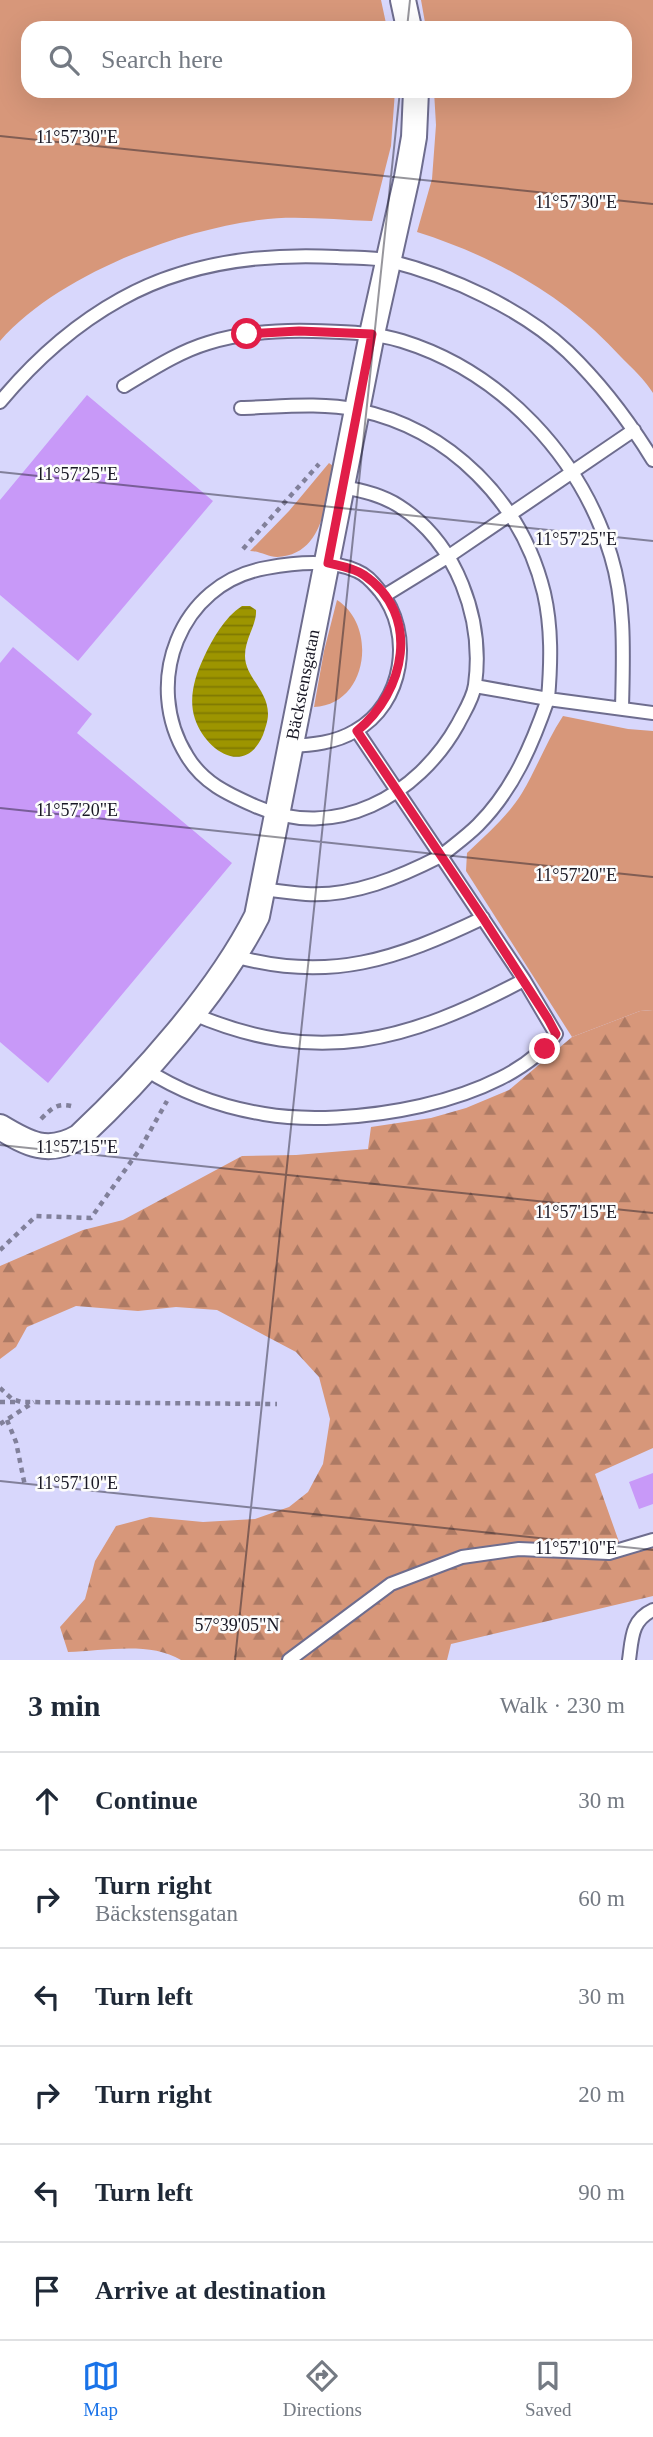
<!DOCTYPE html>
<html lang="en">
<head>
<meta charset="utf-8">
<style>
  :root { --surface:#fff; --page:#f2f2f3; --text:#1f2937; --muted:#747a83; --line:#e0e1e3; --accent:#1a73e8 }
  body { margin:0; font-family:Georgia,serif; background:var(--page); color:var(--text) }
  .stop { position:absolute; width:21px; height:21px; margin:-16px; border:5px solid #e11d48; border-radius:50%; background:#fff }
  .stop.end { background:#e11d48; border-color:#fff; box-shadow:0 2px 7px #0008 }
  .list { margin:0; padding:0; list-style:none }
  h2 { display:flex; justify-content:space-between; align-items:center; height:91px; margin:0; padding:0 28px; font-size:30px }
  h2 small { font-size:23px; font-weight:400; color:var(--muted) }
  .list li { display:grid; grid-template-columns:46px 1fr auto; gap:21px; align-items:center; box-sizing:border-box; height:98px; padding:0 28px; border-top:2px solid var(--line) }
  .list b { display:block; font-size:26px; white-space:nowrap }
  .list p { margin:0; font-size:23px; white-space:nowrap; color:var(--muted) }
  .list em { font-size:23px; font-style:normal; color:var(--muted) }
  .icon { flex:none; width:38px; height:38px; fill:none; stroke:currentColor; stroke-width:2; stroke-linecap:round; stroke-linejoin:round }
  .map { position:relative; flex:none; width:653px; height:1660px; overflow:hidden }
  .search { position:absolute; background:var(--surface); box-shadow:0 7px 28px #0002; left:21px; right:21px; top:21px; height:77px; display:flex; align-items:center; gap:18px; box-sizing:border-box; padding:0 24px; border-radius:21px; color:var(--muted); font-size:26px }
  .sheet { height:679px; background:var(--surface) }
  nav { display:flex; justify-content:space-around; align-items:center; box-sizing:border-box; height:98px; border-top:2px solid var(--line); background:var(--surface); font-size:19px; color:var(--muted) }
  nav a { display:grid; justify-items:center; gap:4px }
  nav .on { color:var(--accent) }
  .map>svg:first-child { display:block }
</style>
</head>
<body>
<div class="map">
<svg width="653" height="1660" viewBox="0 0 653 1660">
  <defs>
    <pattern id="forest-firs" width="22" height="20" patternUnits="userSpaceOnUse" patternTransform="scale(1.75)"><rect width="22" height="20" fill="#d7977a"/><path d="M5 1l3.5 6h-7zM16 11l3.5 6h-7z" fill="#ad7a64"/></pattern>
    <pattern id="water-rules" width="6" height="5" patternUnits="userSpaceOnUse" patternTransform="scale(1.75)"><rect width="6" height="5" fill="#9d9500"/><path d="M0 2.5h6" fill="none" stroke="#7f7902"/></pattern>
  </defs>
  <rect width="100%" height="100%" fill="#d8d7fc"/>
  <path fill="#d7977a" d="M0,0H381L387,28H28V91H395L391,146L372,221C335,220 295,215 259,220C174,231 57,276 0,341Z
    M421,0H653V393C645,380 632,368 621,357C565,296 496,257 417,232L432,179L436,125L434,91H625V28H426Z
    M329,463L333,466C326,501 324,555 277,557C268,557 260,551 250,551L289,511Z
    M337,600C378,626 368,705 314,707L324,651Z
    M563,716L628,729L653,731V1010L640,1011L572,1037L466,871L467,853C486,835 508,816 522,793C537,768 547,740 563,716Z"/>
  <path fill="url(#forest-firs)" d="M653,1010V1448L595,1474L624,1556L653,1547V1596L451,1644L447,1660H181C150,1641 103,1651 68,1652L60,1627L85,1599L95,1561L116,1526L150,1517L203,1522L255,1519L289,1507L308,1492L323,1464L330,1419L319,1377L296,1352L217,1310L176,1307L138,1311L76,1306L27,1327L16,1347L0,1359V1266L83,1230L123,1220L242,1156L296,1155L368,1149L371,1127L431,1118L466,1108L509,1090L572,1037L640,1011Z"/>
  <path fill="url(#water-rules)" d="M242,606H250L256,610C257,625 245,638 245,656C245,677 268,690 268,714C268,721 265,729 263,735C245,777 206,751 195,719C188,698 195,676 204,657C213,638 224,618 242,606Z"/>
  <path fill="#c899f8" d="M87,395L213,501L78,661L0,595V500Z
    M13,647L92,714L77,733L232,863L48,1083L0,1042V663Z
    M653,1473V1504L639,1509L629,1482Z"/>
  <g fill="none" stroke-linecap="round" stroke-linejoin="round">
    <g stroke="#6e6d8e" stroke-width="16">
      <path id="service" d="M124,386C151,370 178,352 208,343C243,332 277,330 313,331C343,332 373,332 402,341C502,372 581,457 611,556C626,605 623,658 622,709
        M0,402C34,361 74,325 121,299C187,262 262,253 337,257C354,258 373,257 390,261C450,276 523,309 568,352C601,384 629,421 653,460
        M241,408C279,407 320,402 358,410C450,429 522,502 544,593C552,628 551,663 548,699L475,686
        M384,596L449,556L634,430
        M289,746C312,745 335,743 355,731C404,704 414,633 380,591C373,583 367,575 357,571C331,559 293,563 266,568C179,583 142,684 187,756C203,783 228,794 255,806C335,842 418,796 458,724C464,712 473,699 475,685C484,619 457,543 399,506C382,495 362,490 341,487
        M262,889C277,891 291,893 306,894C353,897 400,877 441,856L357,731
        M234,956C330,983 397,959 483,918
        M191,1013C318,1068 408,1041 524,980
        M145,1069C182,1093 221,1107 264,1114C345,1128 505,1105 556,1034L524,980L441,856C453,846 467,836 478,825C513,790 532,745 548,699L653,713
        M289,1660L391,1584L462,1557L519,1549L609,1553L653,1540
        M629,1660C632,1639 631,1620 653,1610"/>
    </g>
    <g stroke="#6e6d8e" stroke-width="28">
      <g id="minor">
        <path d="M403,0L409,28"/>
        <path id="s1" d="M0,1127C28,1144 48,1155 79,1137C142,1078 218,993 257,916L372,334L407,177L414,137L416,91"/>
      </g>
    </g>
    <path stroke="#81809a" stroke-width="4.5" stroke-dasharray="5 5" stroke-linecap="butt" d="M243,549L319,464
      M41,1119C53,1107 58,1102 75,1107
      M0,1250L36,1216L91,1218L140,1149L167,1101
      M0,1388L12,1399L21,1402L277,1404
      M0,1402H17
      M7,1420L16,1442L25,1486
      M0,1424L34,1402"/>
    <use href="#service" stroke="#fff" stroke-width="12"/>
    <use href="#minor" stroke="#fff" stroke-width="24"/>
  </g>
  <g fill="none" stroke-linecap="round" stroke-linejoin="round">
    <path stroke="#e11d48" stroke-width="9" d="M247,334L299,331L372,334L328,563C340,566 354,568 364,575C422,615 405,692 357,731L483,918L548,1019L556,1034L545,1049"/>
  </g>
  <path fill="none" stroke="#181724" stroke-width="2" stroke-opacity="0.45" d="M407,28L410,0M0,136L653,204M0,472L653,541M0,808L653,877M0,1145L653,1213M0,1481L653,1550M235,1660L400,91"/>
  <g text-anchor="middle" stroke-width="5" stroke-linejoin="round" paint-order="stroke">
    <g font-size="18" fill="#181724" stroke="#fcfcfc">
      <text dy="6" stroke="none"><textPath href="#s1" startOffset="606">Bäckstensgatan</textPath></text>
    </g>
  </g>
  <g font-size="18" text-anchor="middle" fill="#181724" stroke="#fcfcfc" stroke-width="5" stroke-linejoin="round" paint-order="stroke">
    <text x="77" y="143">11°57'30"E</text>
    <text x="576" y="208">11°57'30"E</text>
    <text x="77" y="480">11°57'25"E</text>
    <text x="576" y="545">11°57'25"E</text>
    <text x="77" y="816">11°57'20"E</text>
    <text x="576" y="881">11°57'20"E</text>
    <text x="77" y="1153">11°57'15"E</text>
    <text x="576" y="1218">11°57'15"E</text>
    <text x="77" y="1489">11°57'10"E</text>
    <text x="576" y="1554">11°57'10"E</text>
    <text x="237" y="1631">57°39'05"N</text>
  </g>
</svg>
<div class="stop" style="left:247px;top:334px"></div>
<div class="stop end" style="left:545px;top:1049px"></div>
<div class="search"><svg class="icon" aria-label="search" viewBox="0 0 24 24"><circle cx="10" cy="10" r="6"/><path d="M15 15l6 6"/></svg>Search here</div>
</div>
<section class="sheet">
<h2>3 min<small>Walk · 230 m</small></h2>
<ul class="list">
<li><svg class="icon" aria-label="ahead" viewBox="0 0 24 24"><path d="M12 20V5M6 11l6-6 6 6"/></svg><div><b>Continue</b></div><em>30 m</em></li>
<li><svg class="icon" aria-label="right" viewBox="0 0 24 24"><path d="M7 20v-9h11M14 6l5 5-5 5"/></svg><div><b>Turn right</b><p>Bäckstensgatan</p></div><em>60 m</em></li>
<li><svg class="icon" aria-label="left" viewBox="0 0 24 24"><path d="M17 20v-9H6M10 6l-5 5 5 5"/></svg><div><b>Turn left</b></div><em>30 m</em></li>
<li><svg class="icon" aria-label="right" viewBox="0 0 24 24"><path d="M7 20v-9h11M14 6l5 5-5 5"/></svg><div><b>Turn right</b></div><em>20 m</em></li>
<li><svg class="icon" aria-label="left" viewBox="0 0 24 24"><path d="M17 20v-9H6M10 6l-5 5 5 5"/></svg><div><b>Turn left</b></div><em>90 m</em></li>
<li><svg class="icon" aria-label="arrive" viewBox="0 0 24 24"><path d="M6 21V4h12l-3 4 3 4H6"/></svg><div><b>Arrive at destination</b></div></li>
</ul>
</section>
<nav>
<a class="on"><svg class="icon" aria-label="map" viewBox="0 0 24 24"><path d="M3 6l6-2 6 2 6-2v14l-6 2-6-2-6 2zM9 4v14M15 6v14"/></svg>Map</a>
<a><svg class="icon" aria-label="directions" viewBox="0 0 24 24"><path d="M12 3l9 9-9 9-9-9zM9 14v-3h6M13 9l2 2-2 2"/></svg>Directions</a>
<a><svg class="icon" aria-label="saved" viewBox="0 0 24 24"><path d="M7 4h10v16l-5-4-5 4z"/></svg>Saved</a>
</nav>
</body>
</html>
